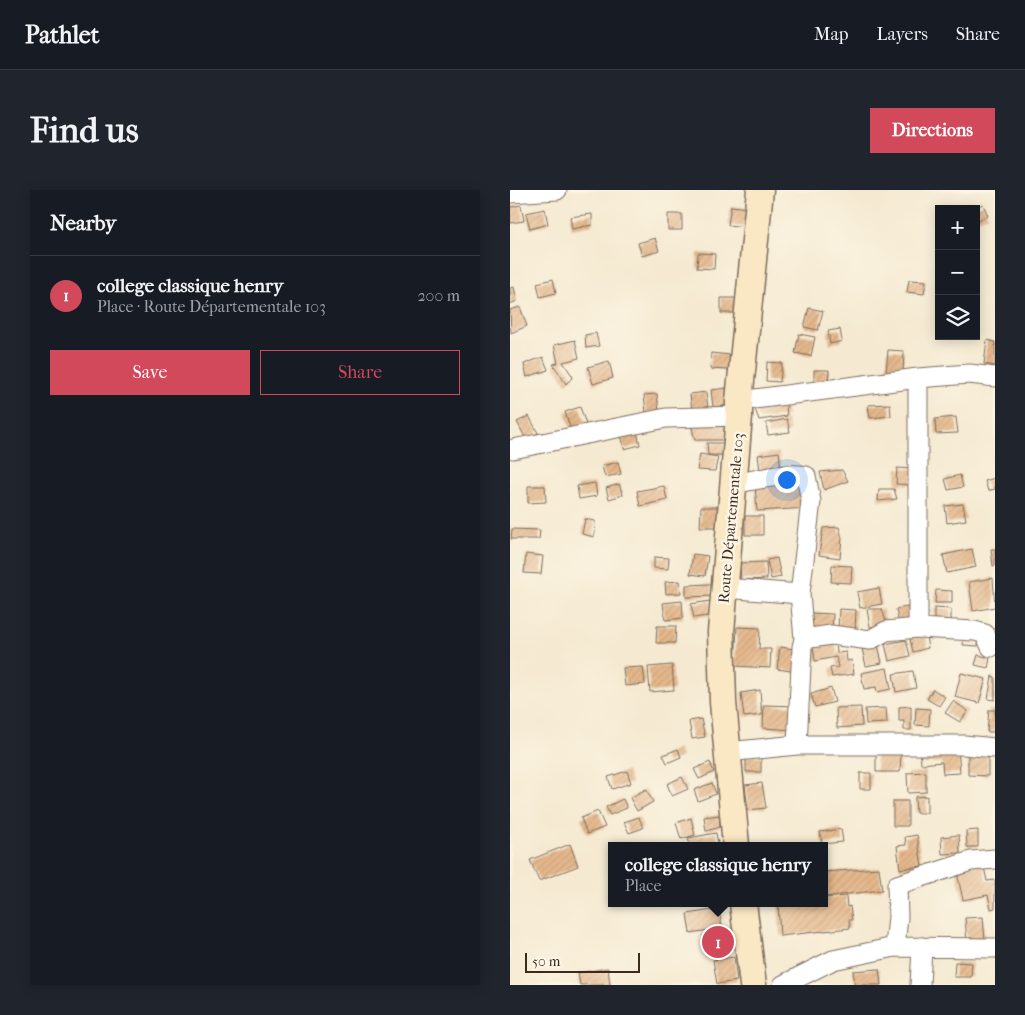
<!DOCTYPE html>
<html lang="en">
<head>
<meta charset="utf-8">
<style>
  :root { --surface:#171b24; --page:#20242c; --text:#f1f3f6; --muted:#9ea1a6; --line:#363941; --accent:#d1495b }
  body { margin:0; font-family:"IM FELL French Canon",serif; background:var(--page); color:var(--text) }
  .controls { position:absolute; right:15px; top:15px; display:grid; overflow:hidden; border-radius:0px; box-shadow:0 2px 12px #0003 }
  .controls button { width:45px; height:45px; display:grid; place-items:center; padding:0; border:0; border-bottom:1px solid var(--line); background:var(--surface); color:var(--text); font:25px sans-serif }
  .scale { position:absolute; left:15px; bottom:12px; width:115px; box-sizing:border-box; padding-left:5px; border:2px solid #3b2a1e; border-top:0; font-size:14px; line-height:18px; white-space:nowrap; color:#3b2a1e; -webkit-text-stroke:4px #fcf5e5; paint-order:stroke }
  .you { position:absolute; left:276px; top:289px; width:18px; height:18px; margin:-12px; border:4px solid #fff; border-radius:50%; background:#1a73e8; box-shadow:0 0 0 8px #1a73e833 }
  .badge { display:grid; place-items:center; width:32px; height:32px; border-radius:50%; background:var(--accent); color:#fff; font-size:16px; font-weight:700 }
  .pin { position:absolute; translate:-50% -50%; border:2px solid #fff; box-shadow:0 1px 5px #0006 }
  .popup { position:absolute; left:98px; top:652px; width:220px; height:65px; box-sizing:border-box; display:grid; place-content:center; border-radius:0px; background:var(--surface); filter:drop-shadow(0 1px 4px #0005); font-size:16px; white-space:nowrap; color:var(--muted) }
  .popup b { font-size:19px; color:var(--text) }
  .popup::after { content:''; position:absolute; left:50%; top:100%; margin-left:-10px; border:10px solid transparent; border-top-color:var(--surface) }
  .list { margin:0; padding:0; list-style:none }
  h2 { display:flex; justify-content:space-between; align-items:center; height:65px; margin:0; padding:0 20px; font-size:21px }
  h2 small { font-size:16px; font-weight:400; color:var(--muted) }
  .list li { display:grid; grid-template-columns:32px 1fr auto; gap:15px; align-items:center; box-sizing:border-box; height:80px; padding:0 20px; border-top:1px solid var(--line) }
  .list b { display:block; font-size:19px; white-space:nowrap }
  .list p { margin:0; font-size:16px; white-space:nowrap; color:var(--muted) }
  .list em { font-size:16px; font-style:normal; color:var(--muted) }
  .actions { display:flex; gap:10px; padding:15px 20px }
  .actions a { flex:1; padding:11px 0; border:1px solid var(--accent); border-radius:0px; text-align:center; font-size:18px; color:var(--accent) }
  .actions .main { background:var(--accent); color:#fff }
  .icon { flex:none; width:28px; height:28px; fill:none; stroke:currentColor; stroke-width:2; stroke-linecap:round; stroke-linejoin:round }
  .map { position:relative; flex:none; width:485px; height:795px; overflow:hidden; border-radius:0px }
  header { display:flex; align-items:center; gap:30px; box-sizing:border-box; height:70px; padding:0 25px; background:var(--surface); border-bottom:1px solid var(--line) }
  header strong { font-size:24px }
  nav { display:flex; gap:28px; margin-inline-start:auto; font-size:18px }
  .intro { display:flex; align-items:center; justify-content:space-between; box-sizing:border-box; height:120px; padding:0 30px }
  h1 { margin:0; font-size:35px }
  .button { padding:12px 22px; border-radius:0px; background:var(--accent); color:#fff; font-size:18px; font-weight:700 }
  main { display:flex; gap:30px; padding:0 30px }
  aside { flex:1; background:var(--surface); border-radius:0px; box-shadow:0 2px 12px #0003 }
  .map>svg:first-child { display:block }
</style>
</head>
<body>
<header>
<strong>Pathlet</strong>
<nav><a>Map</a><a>Layers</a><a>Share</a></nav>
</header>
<div class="intro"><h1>Find us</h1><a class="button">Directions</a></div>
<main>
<aside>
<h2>Nearby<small></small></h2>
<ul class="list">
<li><span class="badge">1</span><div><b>college classique henry</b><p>Place · Route Départementale 103</p></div><em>200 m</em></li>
</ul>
<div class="actions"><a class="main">Save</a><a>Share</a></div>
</aside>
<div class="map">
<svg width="485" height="795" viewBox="0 0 485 795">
  <defs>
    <pattern id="building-hatch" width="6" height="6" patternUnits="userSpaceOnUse" patternTransform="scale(1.25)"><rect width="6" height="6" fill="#e5b88c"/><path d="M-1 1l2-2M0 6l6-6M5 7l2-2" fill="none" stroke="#c59e78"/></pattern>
  </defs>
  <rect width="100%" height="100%" fill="#fcf5e5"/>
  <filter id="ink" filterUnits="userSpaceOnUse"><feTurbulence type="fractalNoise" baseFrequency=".02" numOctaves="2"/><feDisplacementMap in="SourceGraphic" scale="10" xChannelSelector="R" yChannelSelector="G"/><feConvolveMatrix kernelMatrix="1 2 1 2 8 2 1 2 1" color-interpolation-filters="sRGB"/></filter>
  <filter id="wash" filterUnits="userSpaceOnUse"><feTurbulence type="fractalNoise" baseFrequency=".0096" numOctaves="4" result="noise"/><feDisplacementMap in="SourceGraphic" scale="20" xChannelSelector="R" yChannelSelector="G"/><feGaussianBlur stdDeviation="1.12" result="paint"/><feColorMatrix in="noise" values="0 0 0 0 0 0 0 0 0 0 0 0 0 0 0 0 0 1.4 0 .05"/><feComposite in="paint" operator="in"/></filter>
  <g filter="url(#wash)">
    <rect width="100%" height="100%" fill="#f5ead1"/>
    <g id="blocks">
      <path fill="url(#building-hatch)" d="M473,14L478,26L466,31V19H461Z
        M11,15L14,31L0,33V17Z
        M221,16L238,18L236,37L218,35Z
        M35,19L38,34L20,39L16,23Z
        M82,24V35L62,39L60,27Z
        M158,24H172V40H158Z
        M145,48L149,61L132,66L128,53Z
        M188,63L205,64L204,79L187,78Z
        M43,89L46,103L30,107L27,93Z
        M399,90L416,91L414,104L397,102Z
        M4,97L7,111L0,114V98Z
        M211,108H227V123H211Z
        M10,117L17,136L1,143L0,120Z
        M299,118L313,121L308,140L294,137Z
        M330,139L332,151L320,154L318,141Z
        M86,143L89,156L76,158L75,145Z
        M289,144L305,147L301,166L285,163Z
        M65,150L69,168L53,172L63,187L56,194L43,174L48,173L44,155Z
        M477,150L485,152V176L474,174Z
        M378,160L394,161L393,183H376Z
        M201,163L220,165L219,180L200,179Z
        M33,167L38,180L17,187L14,174Z
        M99,171L103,188L83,194L78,177Z
        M257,172L272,173L270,192L256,191Z
        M304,180H319L318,195L304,194Z
        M217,198L219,215L203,217L201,200Z
        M196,202L198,218L182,220L180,204Z
        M147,204L149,222L136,223L134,205Z
        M276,214L277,226L249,230L244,216Z
        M380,214L381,226L360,228L358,215Z
        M70,217L76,234L61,240L55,222Z
        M19,226L28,243L16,249L7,232Z
        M446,227L448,243L426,244L425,229Z
        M277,229L280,242L258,245L256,233Z
        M217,230L216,250H185L181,234Z
        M127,242L130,255L114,259L111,245Z
        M197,253H215V265H198Z
        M269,262L271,279L250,281L248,265Z
        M190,264L208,267L205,281L187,280Z
        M108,272L111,284L95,287L92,276Z
        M387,278L405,279L404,295L386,294Z
        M332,280L338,291L314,300L310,282Z
        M450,285L453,297L438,300L435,289Z
        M485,288V299L478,301L475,291Z
        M297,292L299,318L247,321L245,295Z
        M85,293L87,306L69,309L67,296Z
        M109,294L113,305L99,309L96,298Z
        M18,296H35L36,312L18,313Z
        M154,296L157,310L130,316L127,301Z
        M369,299H384L387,309L368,311Z
        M453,314L456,330L437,333L435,316Z
        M191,317H210L209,337H190Z
        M235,326H253V345H235Z
        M75,329L85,331L84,347L72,344Z
        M329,337L332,348L330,368L309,365L313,338Z
        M2,339L30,340L29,349H1Z
        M462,359L466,377L437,383L433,365Z
        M481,359H485V376H483Z
        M16,364L33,366L31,384L14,383Z
        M183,364L198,366L195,386L180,384Z
        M144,367L159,368L158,379L144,378Z
        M267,368L271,387L261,389L257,370Z
        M256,372L257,389L231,390L230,373Z
        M322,375L342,376L341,393L321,392Z
        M483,388L485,417L463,421L459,392Z
        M170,391L171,403L156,404L155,392Z
        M201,394L202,406L176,407V395Z
        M369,398L372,414L350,418L347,402Z
        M426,400L442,401V413H425Z
        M172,411L173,428L155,430L153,413Z
        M200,411L202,425L184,428L181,414Z
        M404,416L407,431L389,434L386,419Z
        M424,418L441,419V432L424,431Z
        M329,419L346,420L345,441L328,440Z
        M357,419H372L377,435L360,437Z
        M301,423L323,424L322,441L300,440Z
        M147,436H166L165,453H146Z
        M227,437L250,438L249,459H261L260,478L225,476Z
        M455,442L469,444L468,456L453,455Z
        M325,446L327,463L336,462L337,471L342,470L344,484L322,487L320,478L328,477L326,467L305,471L302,449Z
        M416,446L418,458L403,462L400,449Z
        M367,450L372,473L356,476L351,454Z
        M396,450L400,466L379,471L375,454Z
        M270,457L291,460L288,482L267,479Z
        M468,465L480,468L478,478L465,475Z
        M162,475L164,500L140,502L138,477Z
        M133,477L135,494L115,496L113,478Z
        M377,478L381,499L367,502L366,497L354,499L351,483Z
        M403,481L406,498L386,502L383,484Z
        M451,483L476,489L469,513L445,507Z
        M482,486L485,487V510L478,509Z
        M321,498L325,512L305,517L301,504Z
        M423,499L435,507L429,516L417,509Z
        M250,500L252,525L234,527L231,503Z
        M443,511L458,521L450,532L435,523Z
        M254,515L286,516L285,540L253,538Z
        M401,516V540H394V531H389V517Z
        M351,517L352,536L327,538L326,518Z
        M376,518L377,533L356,534L355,519Z
        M406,518L420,519L419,536L405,535Z
        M479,520H485V542H477Z
        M191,529L195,547L182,549L179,531Z
        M448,557L450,583L433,584L432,572L411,574L410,560Z
        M168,559L171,567L157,573L153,565Z
        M366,564H391L390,582H366Z
        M458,564H478V586L458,585Z
        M236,566H251V582H236Z
        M200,572L204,582L189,589L184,579Z
        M117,581L121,593L102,599L98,587Z
        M416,582V602L398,603L397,583Z
        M350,583H361V599H350Z
        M172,587L178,599L162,606L157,594Z
        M202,593L206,604L188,611L184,600Z
        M252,593L256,618L238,620L235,595Z
        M136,599L143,612L127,621L120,608Z
        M417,606V623H406L405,607Z
        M113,609L117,618L100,625L96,617Z
        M383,611H398V636H383Z
        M88,621L95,637L77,644L71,628Z
        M209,625L210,637L196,641L194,627Z
        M129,627L133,638L119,643L114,632Z
        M181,628L185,645L171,649L166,633Z
        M331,639L333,652L312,654L310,642Z
        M468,640V657H457L456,641Z
        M206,643L208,654L180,656L178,648Z
        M407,645L412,676L390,679L387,656L396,655L395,647Z
        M449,645L450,663L432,664L431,647Z
        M60,654L68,676L29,691L20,670Z
        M473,672L477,691L485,690V718L481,719L478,705L453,710L446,678Z
        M369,678L372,700L314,707V682Z
        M336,706L337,717L340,716L342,730H339L340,738L270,746L268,713H314V708Z
        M209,719L212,738L180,743L177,724Z
        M473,727L475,751L457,752L455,728Z
        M219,741L223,759L196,763L193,745Z
        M224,767L227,791L207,794L203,770Z
        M445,772L462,773L461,787H444Z
        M98,778L100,795H70L68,783Z
        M369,779L371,795H345L343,781Z"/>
    </g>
  </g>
  <g filter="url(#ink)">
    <use href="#blocks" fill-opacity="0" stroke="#7c6d5d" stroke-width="1"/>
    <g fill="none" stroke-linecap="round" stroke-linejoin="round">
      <g stroke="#7c6d5d" stroke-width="21">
        <path id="minor" d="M0,3L47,0
          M408,188V438
          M229,211L408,188L459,184L485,187
          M3,259L156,228L229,226
          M223,294C240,291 281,281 296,286L301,311L290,404
          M215,398L290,404L294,449
          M287,555L292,457L294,449L321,445L360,450L376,441L408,438L465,441L475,444L481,457
          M217,562L287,555H454L485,558
          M385,757L388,727L387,695L461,671L485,669
          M273,795L323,770L385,757L485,758
          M410,795L412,757"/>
      </g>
      <g stroke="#7c6d5d" stroke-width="29">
        <path id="secondary" d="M226,656L213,512L211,442L229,226V211L250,0
          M233,713L243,795"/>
      </g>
      <use href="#minor" stroke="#fff" stroke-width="19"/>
      <use href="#secondary" stroke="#fae7c3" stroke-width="26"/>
    </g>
  </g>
  <g text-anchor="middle" stroke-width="5" stroke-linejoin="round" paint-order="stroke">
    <g font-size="15" fill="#3b2a1e" stroke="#fcf5e5">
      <text transform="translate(221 328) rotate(-85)" y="5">Route Départementale 103</text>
    </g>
  </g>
</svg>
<div class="controls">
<button>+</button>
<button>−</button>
<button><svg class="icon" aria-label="layers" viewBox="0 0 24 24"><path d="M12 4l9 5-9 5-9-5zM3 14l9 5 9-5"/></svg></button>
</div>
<div class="scale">50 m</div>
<div class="you"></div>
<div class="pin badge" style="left:208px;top:752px">1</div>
<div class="popup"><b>college classique henry</b>Place</div>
</div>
</main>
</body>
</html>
